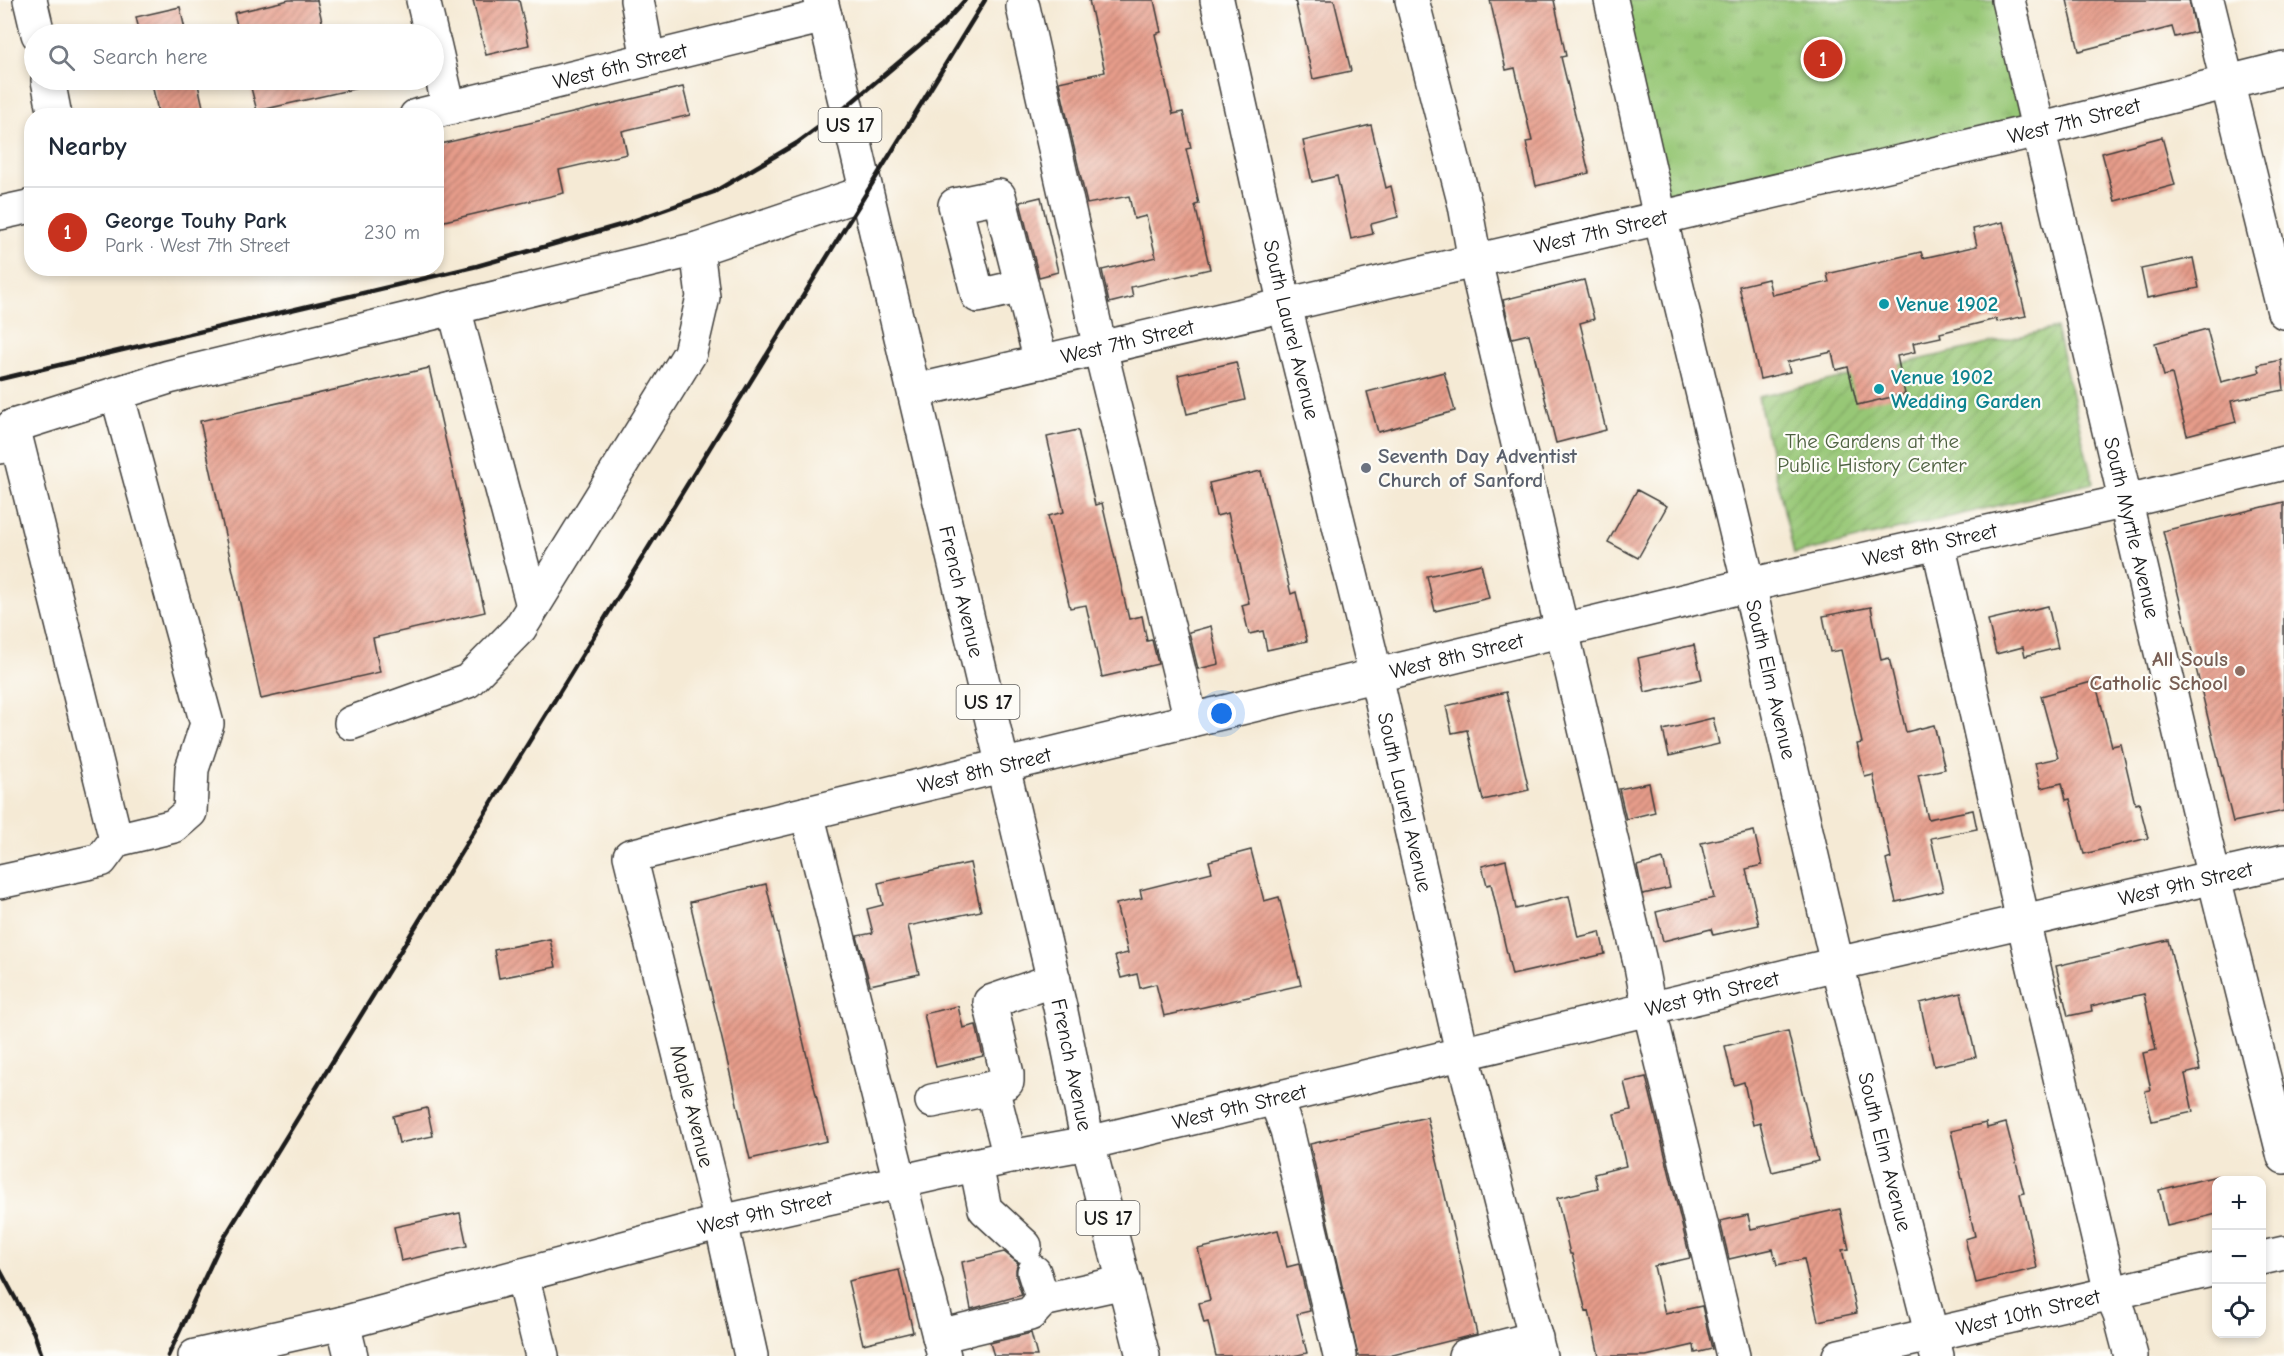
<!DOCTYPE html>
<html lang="en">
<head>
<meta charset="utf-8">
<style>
  :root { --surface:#fff; --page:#f6f6f7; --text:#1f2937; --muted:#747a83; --line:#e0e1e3; --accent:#c8321e }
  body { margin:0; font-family:"Comic Neue",sans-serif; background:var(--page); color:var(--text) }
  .controls { position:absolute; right:18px; bottom:18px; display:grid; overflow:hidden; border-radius:12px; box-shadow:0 3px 9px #0003 }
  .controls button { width:54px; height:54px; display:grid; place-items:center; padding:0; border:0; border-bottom:2px solid var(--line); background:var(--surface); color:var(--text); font:30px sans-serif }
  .you { position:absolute; left:1222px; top:714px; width:21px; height:21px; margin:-15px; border:4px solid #fff; border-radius:50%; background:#1a73e8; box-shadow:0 0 0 9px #1a73e833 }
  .badge { display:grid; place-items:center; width:39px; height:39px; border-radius:50%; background:var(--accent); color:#fff; font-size:20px; font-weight:700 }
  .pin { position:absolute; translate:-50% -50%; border:3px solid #fff; box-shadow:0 2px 6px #0006 }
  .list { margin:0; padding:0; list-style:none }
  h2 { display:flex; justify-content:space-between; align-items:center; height:78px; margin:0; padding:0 24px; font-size:26px }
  h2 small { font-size:20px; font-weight:400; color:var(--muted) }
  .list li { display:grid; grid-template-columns:39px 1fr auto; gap:18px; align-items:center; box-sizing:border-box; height:90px; padding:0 24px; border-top:2px solid var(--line) }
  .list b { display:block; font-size:22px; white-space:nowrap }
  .list p { margin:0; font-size:20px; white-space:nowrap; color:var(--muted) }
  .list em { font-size:20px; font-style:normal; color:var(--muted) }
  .icon { flex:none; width:33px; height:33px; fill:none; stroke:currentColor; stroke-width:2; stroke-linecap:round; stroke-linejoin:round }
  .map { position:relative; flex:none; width:2284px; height:1356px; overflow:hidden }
  .search { position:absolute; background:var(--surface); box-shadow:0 3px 9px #0003; left:24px; top:24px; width:420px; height:66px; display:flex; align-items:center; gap:15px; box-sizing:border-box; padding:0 21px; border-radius:33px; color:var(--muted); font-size:22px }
  .panel { position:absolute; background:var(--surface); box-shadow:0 3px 9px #0003; left:24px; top:108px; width:420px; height:168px; border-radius:24px }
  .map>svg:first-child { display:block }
</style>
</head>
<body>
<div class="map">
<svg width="2284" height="1356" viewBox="0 0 2284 1356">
  <defs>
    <pattern id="park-tufts" width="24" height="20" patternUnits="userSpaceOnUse" patternTransform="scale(1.5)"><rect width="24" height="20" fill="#97c776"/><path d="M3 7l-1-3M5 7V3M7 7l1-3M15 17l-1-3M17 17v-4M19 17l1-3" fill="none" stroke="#82aa66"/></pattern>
    <pattern id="garden-furrows" width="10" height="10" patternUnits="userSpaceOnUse" patternTransform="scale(1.5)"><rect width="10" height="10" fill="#97c776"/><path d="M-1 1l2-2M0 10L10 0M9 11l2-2" fill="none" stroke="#82aa66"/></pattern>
    <pattern id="building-hatch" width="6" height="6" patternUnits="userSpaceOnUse" patternTransform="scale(1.5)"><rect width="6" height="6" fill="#e69c8a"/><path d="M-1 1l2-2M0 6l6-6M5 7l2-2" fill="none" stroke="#ba7e70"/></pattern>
  </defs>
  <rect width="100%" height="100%" fill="#fdfcf7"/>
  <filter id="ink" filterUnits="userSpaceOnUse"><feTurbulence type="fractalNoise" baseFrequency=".0167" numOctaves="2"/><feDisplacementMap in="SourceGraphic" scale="12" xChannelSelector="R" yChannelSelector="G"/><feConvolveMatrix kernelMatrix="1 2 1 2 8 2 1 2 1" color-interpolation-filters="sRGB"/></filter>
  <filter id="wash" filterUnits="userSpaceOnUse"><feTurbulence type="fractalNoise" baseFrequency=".008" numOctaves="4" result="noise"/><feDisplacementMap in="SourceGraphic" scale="24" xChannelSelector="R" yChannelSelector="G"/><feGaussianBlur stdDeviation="1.35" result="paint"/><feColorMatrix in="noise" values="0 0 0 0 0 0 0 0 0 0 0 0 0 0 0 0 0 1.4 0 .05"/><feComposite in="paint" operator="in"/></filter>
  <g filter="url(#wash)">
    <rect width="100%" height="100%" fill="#f5ead5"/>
    <path fill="url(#park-tufts)" stroke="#5a7249" stroke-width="1.5" d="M1622,0H1997L2026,119L1666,199Z"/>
    <path fill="url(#garden-furrows)" stroke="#5a7249" stroke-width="1.5" d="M2056,328L2093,483L1794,554L1758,397Z"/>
    <g id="blocks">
      <path fill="url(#building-hatch)" d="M289,0H317L325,34H239L234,13Z
        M473,0H519L529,45L486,55Z
        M1089,0H1154L1161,32L1155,34L1173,114L1183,112L1191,148L1186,149L1199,204L1195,205L1210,269L1131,287L1133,297L1109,303L1102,270L1156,257L1146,216L1134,219L1129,196L1087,204L1059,82L1105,72Z
        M1295,0H1334L1351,71L1313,79Z
        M1490,0H1554L1566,56L1561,57L1589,173L1536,186L1526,142L1532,141L1515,68L1506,70Z
        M2067,0H2189L2196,32L2175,37L2172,27L2079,51Z
        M180,7L186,34H140L136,17Z
        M151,80H197L205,116H159Z
        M249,80H357L358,88L257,111Z
        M683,87L690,115L622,131L627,154L559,170L564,193L436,223V145Z
        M1371,125L1386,188L1391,186L1398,217L1371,224L1373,234L1351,239L1337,176L1312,182L1303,141Z
        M2162,137L2175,185L2115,201L2102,153Z
        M1041,197L1058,272L1039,277L1020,202Z
        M2003,222L2026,316L1997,322L1996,319L1940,333L1941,337L1913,343L1915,352L1897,356L1905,394L1857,405L1848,367L1836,370L1832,352L1787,362L1790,372L1760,379L1739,286L1768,279L1772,295L1829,282L1827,274L1921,252L1923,258L1977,246L1973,229Z
        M2193,258L2199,288L2147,298L2141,269Z
        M1584,280L1594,319L1580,323L1606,430L1556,443L1529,334L1512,338L1503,300Z
        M2207,329L2221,382L2260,372L2258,365L2281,360L2284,390L2231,401L2236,422L2187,435L2172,374L2164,376L2155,343Z
        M1236,362L1245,400L1187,414L1178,375Z
        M429,368L485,612L373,638L380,672L261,699L200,421Z
        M1444,372L1455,411L1378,432L1367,392Z
        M1078,430L1095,505L1102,503L1129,619L1142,616L1147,641L1152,640L1158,664L1102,677L1086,605L1070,608L1048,516L1064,512L1047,437Z
        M1261,471L1291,594L1296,592L1307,641L1267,650L1263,631L1249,634L1242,605L1249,603L1228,513L1216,516L1209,483Z
        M1637,490L1667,506L1638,558L1608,542Z
        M2284,502V811L2233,822L2163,531Z
        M1481,564L1489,598L1435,611L1427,576Z
        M2048,606L2058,648L2025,656L2023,647L1996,654L1988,620Z
        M1871,607L1881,660L1889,658L1906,732L1934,725L1945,769L1918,775L1928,819L1973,810L1977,829L1931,838L1943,891L1896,902L1886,860L1891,858L1873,775L1865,777L1857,744L1862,743L1841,650L1830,652L1823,616Z
        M1211,626L1219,664L1198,669L1189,632Z
        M1694,645L1702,679L1645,692L1638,658Z
        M2095,681L2112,746L2121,744L2135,804L2139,803L2148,838L2084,854L2070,799L2066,800L2062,783L2041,788L2035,763L2058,758L2041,696Z
        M1506,692L1529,790L1483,800L1467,730L1452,733L1446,706Z
        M1713,718L1719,744L1669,756L1663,730Z
        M1649,783L1655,812L1626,819L1619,789Z
        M1754,831L1762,865L1746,869L1759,925L1713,935L1711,929L1663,941L1656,912L1714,898L1701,843Z
        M1251,850L1264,901L1279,897L1301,985L1164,1016L1156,984L1140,988L1137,974L1121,978L1115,956L1128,953L1116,904L1142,898L1140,890L1212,872L1209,861Z
        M1663,859L1670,888L1643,894L1637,866Z
        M1506,860L1516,909L1569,896L1578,937L1600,932L1605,954L1512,975L1491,884L1487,885L1482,866Z
        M970,863L981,911L908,926L919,974L870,985L857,936L873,933L867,909L883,905L878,883Z
        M766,884L827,1141L750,1159L690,902Z
        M550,939L556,967L499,978L494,950Z
        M2168,940L2200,1070L2185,1074L2193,1112L2152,1121L2145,1091L2151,1090L2143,1053L2156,1050L2144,994L2091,1006L2092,1011L2068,1016L2056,966Z
        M1961,993L1976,1057L1934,1066L1920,1003Z
        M958,1006L963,1028L976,1025L983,1056L936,1067L924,1014Z
        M1788,1031L1818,1161L1772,1172L1760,1123L1753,1125L1744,1082L1734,1085L1725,1046Z
        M1646,1077L1690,1258L1654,1266L1665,1314L1702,1306L1712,1349L1695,1353L1694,1345L1646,1356H1599L1589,1311L1586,1312L1572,1254H1570L1557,1198L1598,1188L1594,1174L1626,1166L1614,1114L1631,1110L1624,1082Z
        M427,1108L433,1136L399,1143L393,1116Z
        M1427,1117L1477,1334L1389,1356H1358L1310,1144Z
        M1986,1123L1987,1128L2006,1123L2024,1193L2020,1194L2037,1268L1976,1283L1965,1239L1975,1236L1951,1131Z
        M2217,1176V1214L2167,1226L2159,1190Z
        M1840,1209L1849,1249L1842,1250L1857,1313L1818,1321L1804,1259L1777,1265L1773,1249L1729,1259L1720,1221L1748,1215L1751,1229Z
        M460,1213L467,1246L401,1261L394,1227Z
        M1278,1230L1287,1267L1299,1264L1310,1311L1297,1314L1307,1353L1293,1356H1216L1208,1322L1204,1323L1199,1303L1210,1300L1198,1249Z
        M1004,1252L1018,1263L1016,1269V1277L1022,1295L971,1309L962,1262Z
        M899,1270L913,1332L863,1344L848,1281Z
        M1031,1333L1037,1356H994L990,1343Z"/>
    </g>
  </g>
  <g filter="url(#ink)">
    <use href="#blocks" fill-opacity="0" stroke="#3d3b38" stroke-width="1.5"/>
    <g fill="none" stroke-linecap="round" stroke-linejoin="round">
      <g stroke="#3d3b38" stroke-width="36">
        <g id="minor">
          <path d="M30,0L38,34"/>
          <path d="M423,0L431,34"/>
          <path d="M637,0L648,59"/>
          <path id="s1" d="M1217,0L1285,306L1376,676L1462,1052L1540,1356"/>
          <path d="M1412,0L1465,205L1475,261L1641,966L1649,1008L1733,1356"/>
          <path id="s2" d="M1611,0L1660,217L1749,585L1837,964L1937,1356"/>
          <path id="s3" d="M2008,0L2214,878L2284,1157"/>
          <path d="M2207,0L2284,312"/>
          <path d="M1023,7L1100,348L1191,720"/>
          <path d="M434,43L449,108"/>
          <path d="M48,80L55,116"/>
          <path id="s4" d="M416,116L825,16"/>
          <path d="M0,213L32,206"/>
          <path d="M1022,286L978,296L955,205L999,196L1041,362"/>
          <path d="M454,308L533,606"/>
          <path id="s5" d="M915,391L2038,130L2284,68"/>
          <path d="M0,447L13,426L169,377L697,249L866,192"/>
          <path d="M1938,543L2023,921L2111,1293L2120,1314L2131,1356"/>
          <path d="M351,723L468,681L520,628L690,353L703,297L697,249"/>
          <path d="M807,813L944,1356"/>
          <path d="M116,840L174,826L190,812L192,769L207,724L117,394"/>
          <path d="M0,882L101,860L116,840L13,426"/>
          <path d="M992,1088L1010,1157"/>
          <path d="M1275,1098L1287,1130L1340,1356"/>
          <path d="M932,1101L992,1088L1007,1082V1074L990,1002L1054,980"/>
          <path d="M976,1165L985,1209L1025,1246"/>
          <path d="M2262,1258L2284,1253"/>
          <path d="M1034,1272L1043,1300L1125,1282"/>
          <path d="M522,1275L542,1356"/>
          <path d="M343,1323L351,1356"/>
          <path d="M939,1336L1030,1314L1043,1300"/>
          <path id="s6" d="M195,1356L343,1323L721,1222L1010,1157L1088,1143L1837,964L2284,861"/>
          <path id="s7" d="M751,1356L721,1222L630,856L1749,585L2127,501L2284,463"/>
          <path d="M1465,1356L1536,1338"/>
          <path id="s8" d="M1839,1356L2216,1269"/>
        </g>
      </g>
      <g stroke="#3d3b38" stroke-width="36">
        <g id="major">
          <path id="s9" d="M821,0L1060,1007L1088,1143L1143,1356"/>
        </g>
      </g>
      <use href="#minor" stroke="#fff" stroke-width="33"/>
      <use href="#major" stroke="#fff" stroke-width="33"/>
      <path stroke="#1c1c1c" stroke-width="4.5" d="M0,379L477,266L624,224L714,192L797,143L846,107L942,26L965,0
        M0,1270L34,1333L42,1356
        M168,1356L221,1243L985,0"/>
    </g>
  </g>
  <g fill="#0f9aa8" stroke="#fdfcf7" stroke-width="2">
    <circle cx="1884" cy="304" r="6"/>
    <circle cx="1879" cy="389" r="6"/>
  </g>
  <circle fill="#6b7280" stroke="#fdfcf7" stroke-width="2" cx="1366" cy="468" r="6"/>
  <circle fill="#8d6e63" stroke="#fdfcf7" stroke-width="2" cx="2240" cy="671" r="6"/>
  <g text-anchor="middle" stroke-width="4.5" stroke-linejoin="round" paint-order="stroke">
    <g fill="#fdfcf7" stroke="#605f5e" stroke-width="1.5">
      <rect x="818.5" y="108" width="63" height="34" rx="4.5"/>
      <rect x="956.5" y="685" width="63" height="34" rx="4.5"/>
      <rect x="1076.5" y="1201" width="63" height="34" rx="4.5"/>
    </g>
    <g font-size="20" font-weight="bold" fill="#1c1c1c">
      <text x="850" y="132">US 17</text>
      <text x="988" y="709">US 17</text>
      <text x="1108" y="1225">US 17</text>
    </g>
    <g font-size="21" fill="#1c1c1c" stroke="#fdfcf7">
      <text dy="7" stroke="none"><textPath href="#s4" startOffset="210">West 6th Street</textPath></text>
      <text dy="7" stroke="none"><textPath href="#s5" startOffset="1190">West 7th Street</textPath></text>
      <text dy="7" stroke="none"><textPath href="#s5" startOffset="704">West 7th Street</textPath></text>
      <text dy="7" stroke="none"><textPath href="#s1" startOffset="338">South Laurel Avenue</textPath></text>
      <text dy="7" stroke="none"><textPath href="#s5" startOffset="218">West 7th Street</textPath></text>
      <text dy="7" stroke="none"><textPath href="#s3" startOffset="542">South Myrtle Avenue</textPath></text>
      <text dy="7" stroke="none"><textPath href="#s7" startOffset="1851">West 8th Street</textPath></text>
      <text dy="7" stroke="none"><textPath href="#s9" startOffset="608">French Avenue</textPath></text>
      <text dy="7" stroke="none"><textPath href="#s7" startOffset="1365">West 8th Street</textPath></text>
      <text dy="7" stroke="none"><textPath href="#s2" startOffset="698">South Elm Avenue</textPath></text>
      <text dy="7" stroke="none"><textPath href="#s7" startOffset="879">West 8th Street</textPath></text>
      <text dy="7" stroke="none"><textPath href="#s1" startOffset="824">South Laurel Avenue</textPath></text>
      <text dy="7" stroke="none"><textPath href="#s6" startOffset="2046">West 9th Street</textPath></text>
      <text dy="7" stroke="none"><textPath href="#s6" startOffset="1560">West 9th Street</textPath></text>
      <text dy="7" stroke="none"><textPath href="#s9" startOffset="1094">French Avenue</textPath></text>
      <text transform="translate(692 1106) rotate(76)" y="7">Maple Avenue</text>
      <text dy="7" stroke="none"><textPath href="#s6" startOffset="1074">West 9th Street</textPath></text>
      <text dy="7" stroke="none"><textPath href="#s2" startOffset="1184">South Elm Avenue</textPath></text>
      <text dy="7" stroke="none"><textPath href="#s6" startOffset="588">West 9th Street</textPath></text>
      <text dy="7" stroke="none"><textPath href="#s8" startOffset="194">West 10th Street</textPath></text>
    </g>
    <g font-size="21" font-weight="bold" fill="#0d838f" stroke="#fdfcf7" text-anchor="start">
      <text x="1896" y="311">Venue 1902</text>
      <text x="1891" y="384">Venue 1902<tspan x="1891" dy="24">Wedding Garden</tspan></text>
    </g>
    <g font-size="21" fill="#4d6040" stroke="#fdfcf7">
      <text x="1872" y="448">The Gardens at the<tspan x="1872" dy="24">Public History Center</tspan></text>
    </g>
    <g font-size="21" font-weight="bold" fill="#5b616d" stroke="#fdfcf7" text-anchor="start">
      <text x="1378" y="463">Seventh Day Adventist<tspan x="1378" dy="24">Church of Sanford</tspan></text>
    </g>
    <g font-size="21" font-weight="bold" fill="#785e54" stroke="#fdfcf7" text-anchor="end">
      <text x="2228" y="666">All Souls<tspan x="2228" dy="24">Catholic School</tspan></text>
    </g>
  </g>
</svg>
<div class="controls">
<button>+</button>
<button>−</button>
<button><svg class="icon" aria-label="locate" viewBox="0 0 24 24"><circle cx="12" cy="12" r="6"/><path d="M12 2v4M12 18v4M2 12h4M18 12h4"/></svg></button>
</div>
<div class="you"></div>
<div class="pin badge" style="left:1823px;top:59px">1</div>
<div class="search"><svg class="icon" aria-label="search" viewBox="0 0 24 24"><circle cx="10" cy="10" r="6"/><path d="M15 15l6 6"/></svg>Search here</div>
<section class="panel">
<h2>Nearby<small></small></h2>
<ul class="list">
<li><span class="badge">1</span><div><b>George Touhy Park</b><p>Park · West 7th Street</p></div><em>230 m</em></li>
</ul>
</section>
</div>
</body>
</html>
